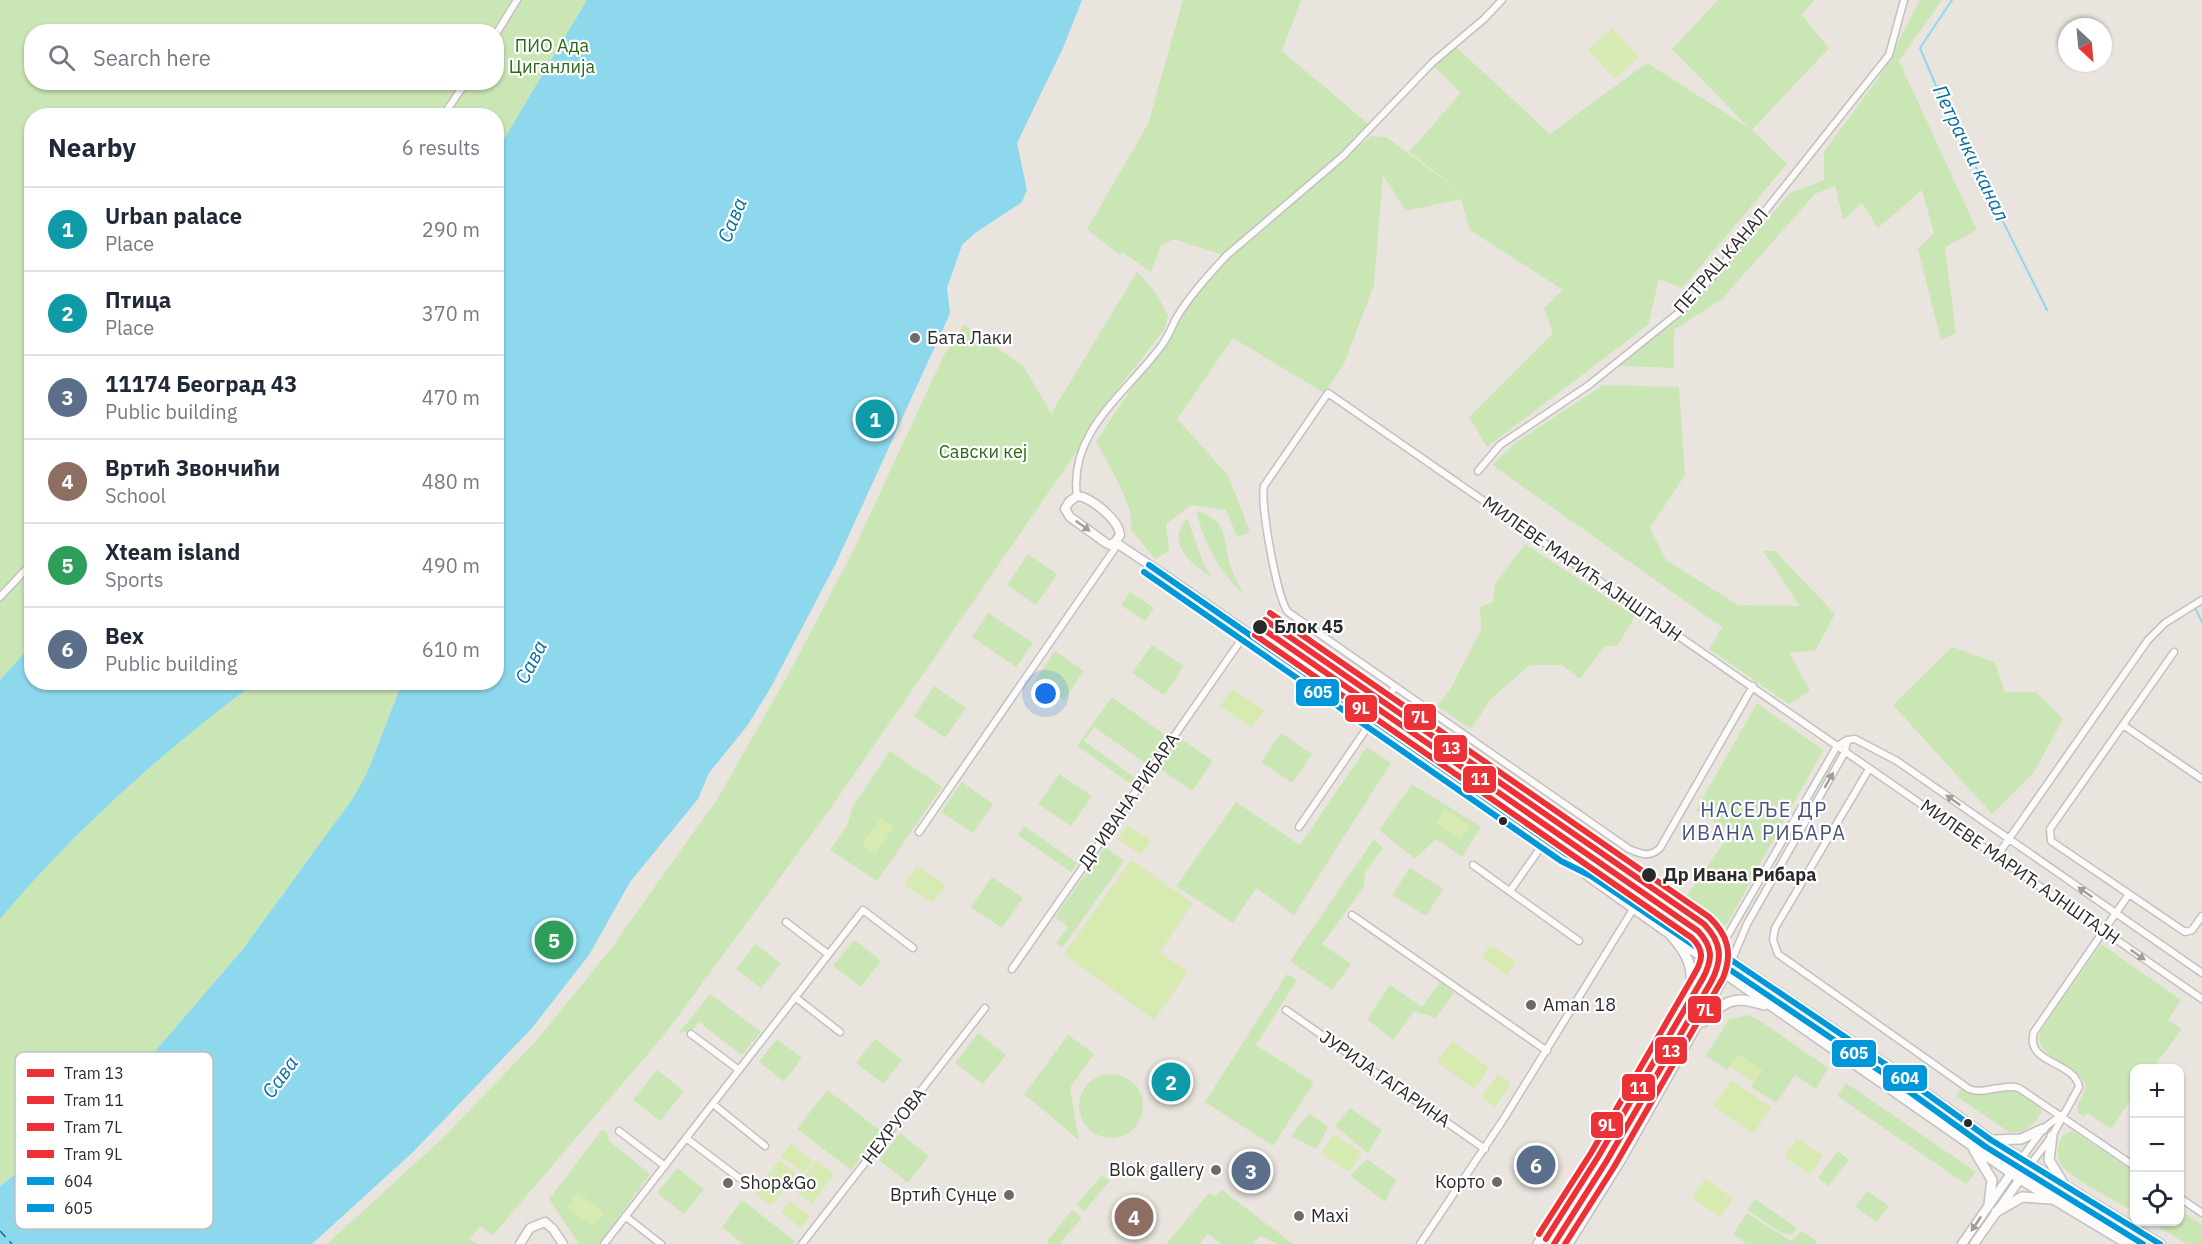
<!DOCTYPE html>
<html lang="en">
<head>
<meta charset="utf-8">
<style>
  :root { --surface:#fff; --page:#f2f2f3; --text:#1f2937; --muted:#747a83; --line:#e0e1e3; --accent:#111827 }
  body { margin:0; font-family:"IBM Plex Sans",sans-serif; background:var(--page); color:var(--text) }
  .controls { position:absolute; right:18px; bottom:18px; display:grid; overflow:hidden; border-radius:12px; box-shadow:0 2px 4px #0004 }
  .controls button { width:54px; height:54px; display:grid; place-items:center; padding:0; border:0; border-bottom:2px solid var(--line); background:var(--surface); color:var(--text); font:30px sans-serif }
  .compass { position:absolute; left:2058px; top:18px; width:54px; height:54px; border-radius:50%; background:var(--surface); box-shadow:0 2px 4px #0004; rotate:154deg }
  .you { position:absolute; left:1046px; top:694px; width:21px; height:21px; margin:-15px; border:4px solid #fff; border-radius:50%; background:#1a73e8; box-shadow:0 0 0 9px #1a73e833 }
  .badge { display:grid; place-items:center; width:39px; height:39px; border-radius:50%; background:var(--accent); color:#fff; font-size:20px; font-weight:700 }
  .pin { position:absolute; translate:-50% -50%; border:3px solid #fff; box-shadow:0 2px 6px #0006 }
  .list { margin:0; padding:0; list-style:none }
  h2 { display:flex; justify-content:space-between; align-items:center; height:78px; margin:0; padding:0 24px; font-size:26px }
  h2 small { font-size:20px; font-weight:400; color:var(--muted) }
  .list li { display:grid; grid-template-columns:39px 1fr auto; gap:18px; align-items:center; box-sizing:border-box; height:84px; padding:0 24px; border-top:2px solid var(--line) }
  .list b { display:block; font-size:22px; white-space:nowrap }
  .list p { margin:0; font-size:20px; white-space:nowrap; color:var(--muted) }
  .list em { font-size:20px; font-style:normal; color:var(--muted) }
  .icon { flex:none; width:33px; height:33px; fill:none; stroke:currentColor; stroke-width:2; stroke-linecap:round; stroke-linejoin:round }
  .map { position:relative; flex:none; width:2202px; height:1244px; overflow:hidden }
  .search { position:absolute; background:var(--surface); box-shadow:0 2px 4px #0004; left:24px; top:24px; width:480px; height:66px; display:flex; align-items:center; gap:15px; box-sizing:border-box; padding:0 21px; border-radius:24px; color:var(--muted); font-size:22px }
  .panel { position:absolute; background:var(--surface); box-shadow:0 2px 4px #0004; left:24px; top:108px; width:480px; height:582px; border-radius:24px }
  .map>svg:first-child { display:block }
</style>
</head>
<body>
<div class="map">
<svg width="2202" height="1244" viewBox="0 0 2202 1244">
  <rect width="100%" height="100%" fill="#e9e4de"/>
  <path fill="#cbe6b5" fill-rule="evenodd" d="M0,0H650L497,239L496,116H32V682L0,748ZM32,32H496V82H32Z
    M1183,0H1301L1282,51L1373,128L1226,256L1174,239L1161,245L1151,272L1122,252L1120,255L1087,229L1148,124Z
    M1718,0H1814L1802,15L1829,48L1752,130L1787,164L1682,288L1659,279L1648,325L1487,447L1469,417L1553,333L1544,308L1563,290L1470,230L1461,199L1406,211L1383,175L1374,285L1344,364L1324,393L1233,338L1177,419L1228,475L1250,532L1237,537L1226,510L1191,505L1166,524L1169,551L1155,559L1131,530V514L1122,490L1096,441L1210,273L1371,136L1386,137L1477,204L1409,152L1461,93L1431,64L1454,45L1550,134L1647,63L1749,128L1672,49Z
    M1920,0H1942L1899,61L1977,230L1945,247L1956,333L1941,340L1918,249L1934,233L1922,190L1878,228L1862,203L1843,220L1835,186L1815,194L1723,298L1674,330V368L1620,366L1704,293L1790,193L1824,180V152L1882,73Z
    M1137,272C1152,285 1160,299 1168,316L1164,330L1103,408L1075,454L828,812L665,1034L493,1235L480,1226L470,1239L477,1244H327L446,1135L536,1041L610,950L718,798L794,664L854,549L944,355L964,325L1023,366L1056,421L1052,412Z
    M1603,385L1679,387L1685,475L1650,528L1666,560L1738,605L1800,606L1763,551H1775L1835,614L1815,651L1789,652L1810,691L1789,704L1709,649L1722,627L1492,465L1515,443Z
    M1196,511C1231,521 1221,538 1231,567C1234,576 1239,585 1243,594C1218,570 1205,544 1196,511Z
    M1187,518L1204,565L1212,577C1189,563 1166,544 1187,518Z
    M1525,544L1635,616L1618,645L1604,647L1580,679L1562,665H1530L1490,700L1471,729L1437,706L1451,688L1481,630L1480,607L1493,602L1495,584Z
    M1028,554L1057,574L1036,605L1007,585Z
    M1130,592L1154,608L1145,621L1121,605Z
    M988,613L1033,643L1016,667L972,637Z
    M1287,643L1371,701L1366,706L1283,649Z
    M1152,645L1184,666L1164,695L1132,673Z
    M1952,647L1995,662L2005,692H2036L2063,719L2034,772L1992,814L1893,705Z
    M1055,651L1084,671L1064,700L1035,680Z
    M255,683H402L367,773L353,798L243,949L139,1070L83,1123L0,1186V919C75,830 162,752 255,683Z
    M934,686L966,708L945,738L914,716Z
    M1112,697L1168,737L1148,765L1094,727L1084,741L1138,780L1134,786L1077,746Z
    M1757,703L1823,750L1727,924L1720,926L1684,900L1731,832L1696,810Z
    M1404,719L1521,800L1512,809L1397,728Z
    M1281,733L1312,754L1292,783L1261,762Z
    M1180,738L1213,761L1192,791L1159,768Z
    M1367,747L1391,763L1294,915L1256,888L1233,923L1176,886L1236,802L1300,845Z
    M890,751L942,787L877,881L830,850L848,824L852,808Z
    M1059,774L1092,796L1071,826L1038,804Z
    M962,782L993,804L973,833L941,812Z
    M1412,784L1481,827L1462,857L1436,839L1415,859L1379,830Z
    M1526,804L1634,881L1627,887L1519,813Z
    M1024,826L1077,863L1071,872L1018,835Z
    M1374,839L1383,848L1365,872L1364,887L1322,944L1351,964L1332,990L1290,961Z
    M1105,847L1124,861L1062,948L1056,943L1068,927L1055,917Z
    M1410,868L1443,889L1426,916L1392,895Z
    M992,877L1023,898L1002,928L971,907Z
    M854,940L881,961L861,987L833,966Z
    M756,944L781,964L761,988L736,969Z
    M2101,944L2181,1000L2168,1020L2182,1029L2153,1068H2134V1095L2111,1129L2088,1113L2083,1117L2078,1112L2077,1106L2086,1088C2083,1064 2028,1058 2041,1030Z
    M1287,974L1297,980L1256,1045L1314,1082L1273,1146L1205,1102Z
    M1440,982L1454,993L1436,1018L1414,1011L1393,1040L1367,1019L1390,985L1422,1007Z
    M710,994L761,1032L742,1055L699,1022L691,1031L679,1033Z
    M1747,1015L1759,1020L1828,1068L1816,1089L1795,1075L1776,1103L1751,1087L1762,1070L1738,1054L1727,1070L1706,1056L1729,1019Z
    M978,1033L1006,1055L983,1084L955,1063Z
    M1068,1035L1094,1054L1070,1088L1079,1140L1024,1094Z
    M777,1039L802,1058L784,1082L759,1062Z
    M875,1039L902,1060L883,1084L856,1063Z
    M657,1070L684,1091L660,1121L633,1100Z
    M1079 1106a32 32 0 1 1 64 0a32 32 0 1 1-64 0Z
    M1846,1083L1976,1172L1966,1184L1837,1096Z
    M1961,1089C1978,1097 1990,1090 2008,1091C2020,1091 2029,1098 2039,1104L2041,1113C2034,1125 2024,1135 2009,1132L1956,1096Z
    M827,1090L881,1131L851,1170L797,1129Z
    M1350,1108L1382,1130L1368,1153L1335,1126Z
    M1309,1113L1328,1127L1316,1149L1291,1136Z
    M602,1130L606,1132L609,1141L650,1174L599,1244H579L549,1199Z
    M2073,1131L2134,1172V1212C2121,1204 2068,1176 2062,1166C2055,1155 2057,1145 2063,1135Z
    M900,1133L929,1156L908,1183L879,1160Z
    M1838,1151L1849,1160L1828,1186L1818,1178Z
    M1367,1159L1396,1180L1385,1202L1350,1176Z
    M677,1168L704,1189L684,1214L657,1193Z
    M1102,1175L1110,1181L1084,1211L1076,1205Z
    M1222,1190L1293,1244H1277L1260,1236L1253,1244H1222L1208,1234L1199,1244H1166L1209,1193L1214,1197Z
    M1867,1191L1889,1206L1877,1222L1855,1207Z
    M1755,1199L1797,1228L1792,1235L1780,1232L1747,1210Z
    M742,1200L795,1241L793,1244H743L722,1227Z
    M1072,1210L1082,1218L1059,1244H1050L1047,1241Z
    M2180,1210L2202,1225V1244H2187L2150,1222H2180Z
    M1747,1213L1791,1241L1801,1231L1817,1241L1815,1244H1747L1733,1234Z"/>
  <path fill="#d7eab2" d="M1612,28L1639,57L1615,79L1588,50Z
    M1232,689L1264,711L1252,728L1220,706Z
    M1445,809L1470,826L1461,839L1436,823Z
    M881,818L894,827L875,854L862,844Z
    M1127,825L1151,841L1141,855L1118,839Z
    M1131,860L1193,903L1160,952L1188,972L1154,1020L1064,954Z
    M917,866L946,885L932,903L904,884Z
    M1490,945L1516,962L1507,975L1482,958Z
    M1452,1041L1489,1068L1474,1089L1437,1062Z
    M1738,1054L1762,1070L1754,1083L1729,1066Z
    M1498,1074L1511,1083L1495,1107L1481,1097Z
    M1731,1080L1771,1107L1753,1134L1713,1106Z
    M1334,1134L1362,1153L1349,1172L1321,1153Z
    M1797,1138L1823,1156L1810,1175L1784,1156Z
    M791,1143L813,1161L803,1173L781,1156Z
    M779,1160L797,1174L771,1206L754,1193Z
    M816,1160L834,1174L812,1204L794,1190Z
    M1705,1179L1733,1198L1720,1217L1692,1198Z
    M578,1192L604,1213L593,1227L567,1207Z
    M790,1201L810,1216L801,1228L781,1212Z"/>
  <path fill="#8ed8ee" d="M587,0H1082L1063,48L1017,143L1027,190L1022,202L975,233L962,245L947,288L950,312L948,318L836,563L770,689L747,726L709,773L698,799L630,882L589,955L532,1028L413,1152L312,1244H0V1186L83,1123L139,1070L243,949L353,798L367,773L402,683L496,682L497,151Z
    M31,646L32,682L255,683C162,752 75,830 0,919V680Z"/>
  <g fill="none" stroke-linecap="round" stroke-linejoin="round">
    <path stroke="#8ed8ee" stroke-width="2" d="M1952,0L1920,48L1939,93L2047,310
      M2196,610L2202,622"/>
    <path stroke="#066fa1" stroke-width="1.5" stroke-dasharray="8 6" stroke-linecap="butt" d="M0,1231L12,1244"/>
    <g stroke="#c2c0c0" stroke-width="9">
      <path id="minor" d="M496,34L517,0
        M443,116L466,82
        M1478,471L1500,445L1589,385L1682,310L1715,274L1889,55L1904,0
        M1077,496C1068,431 1128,392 1162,345C1168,337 1172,326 1177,317C1190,295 1209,275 1226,256L1343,156L1433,62L1484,19L1502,0
        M0,597L32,563
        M2174,652L2050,829L2051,841L2185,932L2192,930L2202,916
        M1753,686L1660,848C1650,858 1641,854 1629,849L1288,612C1277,598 1260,504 1264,486L1328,393C1618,596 1911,796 2202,999
        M2123,725L2202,779
        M1869,769L1775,928L1773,940L1778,954L1969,1089C1985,1095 2002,1083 2019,1088L2134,1166
        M1299,827L1395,687
        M919,832L1118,544
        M1997,856L2148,640L2165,623L2202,600
        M1473,865L1579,941
        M1510,891L1546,840
        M1352,915L1547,1051
        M786,922L828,954
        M1718,952L1837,746L1847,740L1855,739L1897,761L2202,973
        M1731,962L1747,924L1845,752L1847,740
        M1012,969L1246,633
        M795,997L840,1032
        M1286,1010L1485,1149
        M691,1034L739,1070
        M713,1104L765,1146
        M619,1131L665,1166
        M686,1138L739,1178
        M2021,1159L2043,1129L2061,1115
        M2030,1165L2052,1136L2079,1087C2075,1061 2024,1064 2034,1032L2129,894
        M2180,1198L2202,1213
        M625,1216L661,1244
        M604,1244L863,910L913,948
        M802,1244L985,1008
        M1420,1244L1503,1120L1640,898"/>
    </g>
    <g stroke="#c2c0c0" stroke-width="11">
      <path id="tertiary" d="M1115,542L1120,535C1119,520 1091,497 1077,496L1069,502L1065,509L1070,517L1106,543L1110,545L1115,542L1169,578L1566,854L1589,877L1710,963
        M1571,857L1595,868L1718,952
        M520,1244L530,1228L545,1222L553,1229L563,1244
        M1962,1244L2021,1159
        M1974,1244L2030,1165"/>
    </g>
    <g stroke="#c2c0c0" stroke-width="12">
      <path id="secondary" d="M1671,935C1685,952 1695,966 1690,989
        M1710,963L2020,1179L2128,1244
        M1703,1022C1727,1000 1733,995 1764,1005
        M2052,1136L2049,1160L2063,1183
        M1994,1140L2021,1139L2043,1129
        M1974,1150L1992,1180L1989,1204
        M1996,1212L2022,1197L2050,1199
        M1538,1244L1601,1144L1700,976L1718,952L1891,1068L1991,1140L2160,1244
        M1568,1244L1621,1159L1727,971"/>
    </g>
    <use href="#minor" stroke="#fcfbfa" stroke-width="6"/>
    <use href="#tertiary" stroke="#fcfbfa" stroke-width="8"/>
    <use href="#secondary" stroke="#fcfbfa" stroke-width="9"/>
    <g stroke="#fff" stroke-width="10">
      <path id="bus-1" d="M1149,565L1566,854L1595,868L1891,1068L1991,1140L2160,1244"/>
    </g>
    <g stroke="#fff" stroke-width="10">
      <path id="bus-2" d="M1144,572L1561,861L1591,876L1886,1075L1986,1147L2143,1244"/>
    </g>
    <use href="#bus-1" stroke="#0098da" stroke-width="6"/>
    <use href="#bus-2" stroke="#0098da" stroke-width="6"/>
    <g stroke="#fff" stroke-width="10">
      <path id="tram-1" d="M1265,620L1704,924C1722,943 1723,959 1711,982L1606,1162L1554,1244"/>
    </g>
    <g stroke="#fff" stroke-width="10">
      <path id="tram-2" d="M1260,627L1698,931C1713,947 1713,959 1703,978L1598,1157L1546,1239"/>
    </g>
    <g stroke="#fff" stroke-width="10">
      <path id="tram-3" d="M1270,613L1709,917C1728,935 1733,953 1723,978L1614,1167L1565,1244"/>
    </g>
    <g stroke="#fff" stroke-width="10">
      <path id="tram-4" d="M1255,635L1692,938C1704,950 1703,959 1695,973L1591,1153L1539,1234"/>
    </g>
    <use href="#tram-1" stroke="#ed3237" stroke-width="6"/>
    <use href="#tram-2" stroke="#ed3237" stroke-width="6"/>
    <use href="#tram-3" stroke="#ed3237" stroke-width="6"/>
    <use href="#tram-4" stroke="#ed3237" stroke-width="6"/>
  </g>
  <defs><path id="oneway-solid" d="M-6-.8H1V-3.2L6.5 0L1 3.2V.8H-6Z" transform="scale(1.5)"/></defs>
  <g fill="#9e9d9c">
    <use href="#oneway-solid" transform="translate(1083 526) rotate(36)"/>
    <use href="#oneway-solid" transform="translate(1829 780) rotate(-60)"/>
    <use href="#oneway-solid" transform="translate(1953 800) rotate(-145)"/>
    <use href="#oneway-solid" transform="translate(2085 892) rotate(-145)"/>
    <use href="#oneway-solid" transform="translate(2138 955) rotate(35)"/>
    <use href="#oneway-solid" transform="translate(1976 1224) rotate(124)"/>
  </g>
  <g fill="#6d6b69" stroke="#fff" stroke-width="2">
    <circle cx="915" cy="338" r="6"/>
    <circle cx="1531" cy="1005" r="6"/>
    <circle cx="1216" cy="1170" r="6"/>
    <circle cx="1497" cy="1182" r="6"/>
    <circle cx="728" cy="1183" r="6"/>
    <circle cx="1009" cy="1195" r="6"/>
    <circle cx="1299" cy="1216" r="6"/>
  </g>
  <g fill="#2a2a2a" stroke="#fff" stroke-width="2">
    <circle cx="1260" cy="627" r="8"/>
    <circle cx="1503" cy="821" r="5"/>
    <circle cx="1649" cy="875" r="8"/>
    <circle cx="1968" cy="1123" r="5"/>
  </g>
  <g text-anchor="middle" stroke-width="4.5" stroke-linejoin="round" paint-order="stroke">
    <g font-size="18" fill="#296a16" stroke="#fff">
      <text x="552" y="52">ПИО Ада<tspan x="552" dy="21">Циганлија</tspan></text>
      <text x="983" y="458">Савски кеј</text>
    </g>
    <g font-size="18" fill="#2a2a2a" stroke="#fff">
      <text transform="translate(1721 261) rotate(-49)" y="6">ПЕТРАЦ КАНАЛ</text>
      <text transform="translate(1582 569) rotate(35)" y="6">МИЛЕВЕ МАРИЋ АЈНШТАЈН</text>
      <text transform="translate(1129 801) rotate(-55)" y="6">ДР ИВАНА РИБАРА</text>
      <text transform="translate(2020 872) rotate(35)" y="6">МИЛЕВЕ МАРИЋ АЈНШТАЈН</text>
      <text transform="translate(1385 1079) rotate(35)" y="6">ЈУРИЈА ГАГАРИНА</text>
      <text transform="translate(894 1126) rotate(-52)" y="6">НЕХРУОВА</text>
    </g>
    <g font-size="18" fill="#2a2a2a" stroke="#fff" text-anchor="start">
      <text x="927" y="344">Бата Лаки</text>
      <text x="1543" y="1011">Aman 18</text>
      <text x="1204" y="1176" text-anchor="end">Blok gallery</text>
      <text x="1485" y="1188" text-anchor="end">Корто</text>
      <text x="740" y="1189">Shop&amp;Go</text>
      <text x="997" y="1201" text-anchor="end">Вртић Сунце</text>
      <text x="1311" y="1222">Maxi</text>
    </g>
    <g font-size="18" font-weight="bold" fill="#2a2a2a" stroke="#fff" text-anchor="start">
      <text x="1274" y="633">Блок 45</text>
      <text x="1663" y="881">Др Ивана Рибара</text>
    </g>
    <g font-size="20" font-style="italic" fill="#066fa1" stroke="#fff">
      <text transform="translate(1971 153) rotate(64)" y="7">Петрачки канал</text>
      <text transform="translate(732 220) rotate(-68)" y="7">Сава</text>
      <text transform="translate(531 662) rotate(-63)" y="7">Сава</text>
      <text transform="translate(280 1077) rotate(-54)" y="7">Сава</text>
    </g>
    <g font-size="20" letter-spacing="1.5" fill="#47527d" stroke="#fff">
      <text x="1764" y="817">НАСЕЉЕ ДР<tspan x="1764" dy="23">ИВАНА РИБАРА</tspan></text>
    </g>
  </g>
  <rect x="15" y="1052" width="198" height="177" rx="9" fill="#fff" stroke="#bfbfbf" stroke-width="1.5"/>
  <rect x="27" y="1069" width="27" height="8" fill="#ed3237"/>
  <rect x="27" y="1096" width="27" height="8" fill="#ed3237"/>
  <rect x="27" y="1123" width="27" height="8" fill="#ed3237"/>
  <rect x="27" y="1150" width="27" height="8" fill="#ed3237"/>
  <rect x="27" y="1177" width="27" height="8" fill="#0098da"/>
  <rect x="27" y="1204" width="27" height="8" fill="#0098da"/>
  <g font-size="16" fill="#2a2a2a">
    <text x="64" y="1079">Tram 13</text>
    <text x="64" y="1106">Tram 11</text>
    <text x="64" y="1133">Tram 7L</text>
    <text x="64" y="1160">Tram 9L</text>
    <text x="64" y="1187">604</text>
    <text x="64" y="1214">605</text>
  </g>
  <g stroke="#fff" stroke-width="2">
    <rect x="1295" y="678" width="45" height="29" rx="6" fill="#0098da"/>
    <rect x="1344" y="694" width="34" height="29" rx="6" fill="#ed3237"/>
    <rect x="1403" y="703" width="34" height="28" rx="6" fill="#ed3237"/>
    <rect x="1433" y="734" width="35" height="29" rx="6" fill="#ed3237"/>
    <rect x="1462" y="765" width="35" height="29" rx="6" fill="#ed3237"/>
    <rect x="1687" y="995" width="35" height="29" rx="6" fill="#ed3237"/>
    <rect x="1654" y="1036" width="34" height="29" rx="6" fill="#ed3237"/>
    <rect x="1831" y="1039" width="46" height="29" rx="6" fill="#0098da"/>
    <rect x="1882" y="1064" width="46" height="28" rx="6" fill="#0098da"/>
    <rect x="1621" y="1073" width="35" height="29" rx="6" fill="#ed3237"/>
    <rect x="1590" y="1111" width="34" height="28" rx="6" fill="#ed3237"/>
  </g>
  <g font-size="16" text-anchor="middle" font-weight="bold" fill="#fff">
    <text x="1318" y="698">605</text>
    <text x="1361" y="714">9L</text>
    <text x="1420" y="723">7L</text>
    <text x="1451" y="754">13</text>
    <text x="1480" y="785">11</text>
    <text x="1705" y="1016">7L</text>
    <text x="1671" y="1057">13</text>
    <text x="1854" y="1059">605</text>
    <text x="1905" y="1084">604</text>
    <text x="1639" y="1094">11</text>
    <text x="1607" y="1131">9L</text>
  </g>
</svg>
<div class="controls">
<button>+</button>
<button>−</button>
<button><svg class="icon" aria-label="locate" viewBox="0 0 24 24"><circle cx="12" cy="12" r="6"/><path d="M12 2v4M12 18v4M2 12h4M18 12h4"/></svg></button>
</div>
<svg class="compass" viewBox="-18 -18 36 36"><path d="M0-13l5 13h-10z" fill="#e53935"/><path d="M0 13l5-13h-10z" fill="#747a83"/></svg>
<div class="you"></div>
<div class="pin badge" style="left:875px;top:419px;background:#0f9aa8">1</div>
<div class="pin badge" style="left:1171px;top:1082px;background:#0f9aa8">2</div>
<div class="pin badge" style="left:1251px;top:1171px;background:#5c6f8a">3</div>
<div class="pin badge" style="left:1134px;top:1217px;background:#8d6e63">4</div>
<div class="pin badge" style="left:554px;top:940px;background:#2e9e5b">5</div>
<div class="pin badge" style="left:1536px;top:1165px;background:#5c6f8a">6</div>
<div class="search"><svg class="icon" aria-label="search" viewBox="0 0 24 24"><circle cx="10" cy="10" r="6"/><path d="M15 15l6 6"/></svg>Search here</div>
<section class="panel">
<h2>Nearby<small>6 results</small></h2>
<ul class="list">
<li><span class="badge" style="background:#0f9aa8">1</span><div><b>Urban palace</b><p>Place</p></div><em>290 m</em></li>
<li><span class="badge" style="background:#0f9aa8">2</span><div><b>Птица</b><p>Place</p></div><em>370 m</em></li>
<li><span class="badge" style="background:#5c6f8a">3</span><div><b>11174 Београд 43</b><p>Public building</p></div><em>470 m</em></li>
<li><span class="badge" style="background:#8d6e63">4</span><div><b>Вртић Звончићи</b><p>School</p></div><em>480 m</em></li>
<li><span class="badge" style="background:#2e9e5b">5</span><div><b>Xteam island</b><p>Sports</p></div><em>490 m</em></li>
<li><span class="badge" style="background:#5c6f8a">6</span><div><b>Bex</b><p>Public building</p></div><em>610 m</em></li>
</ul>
</section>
</div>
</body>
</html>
